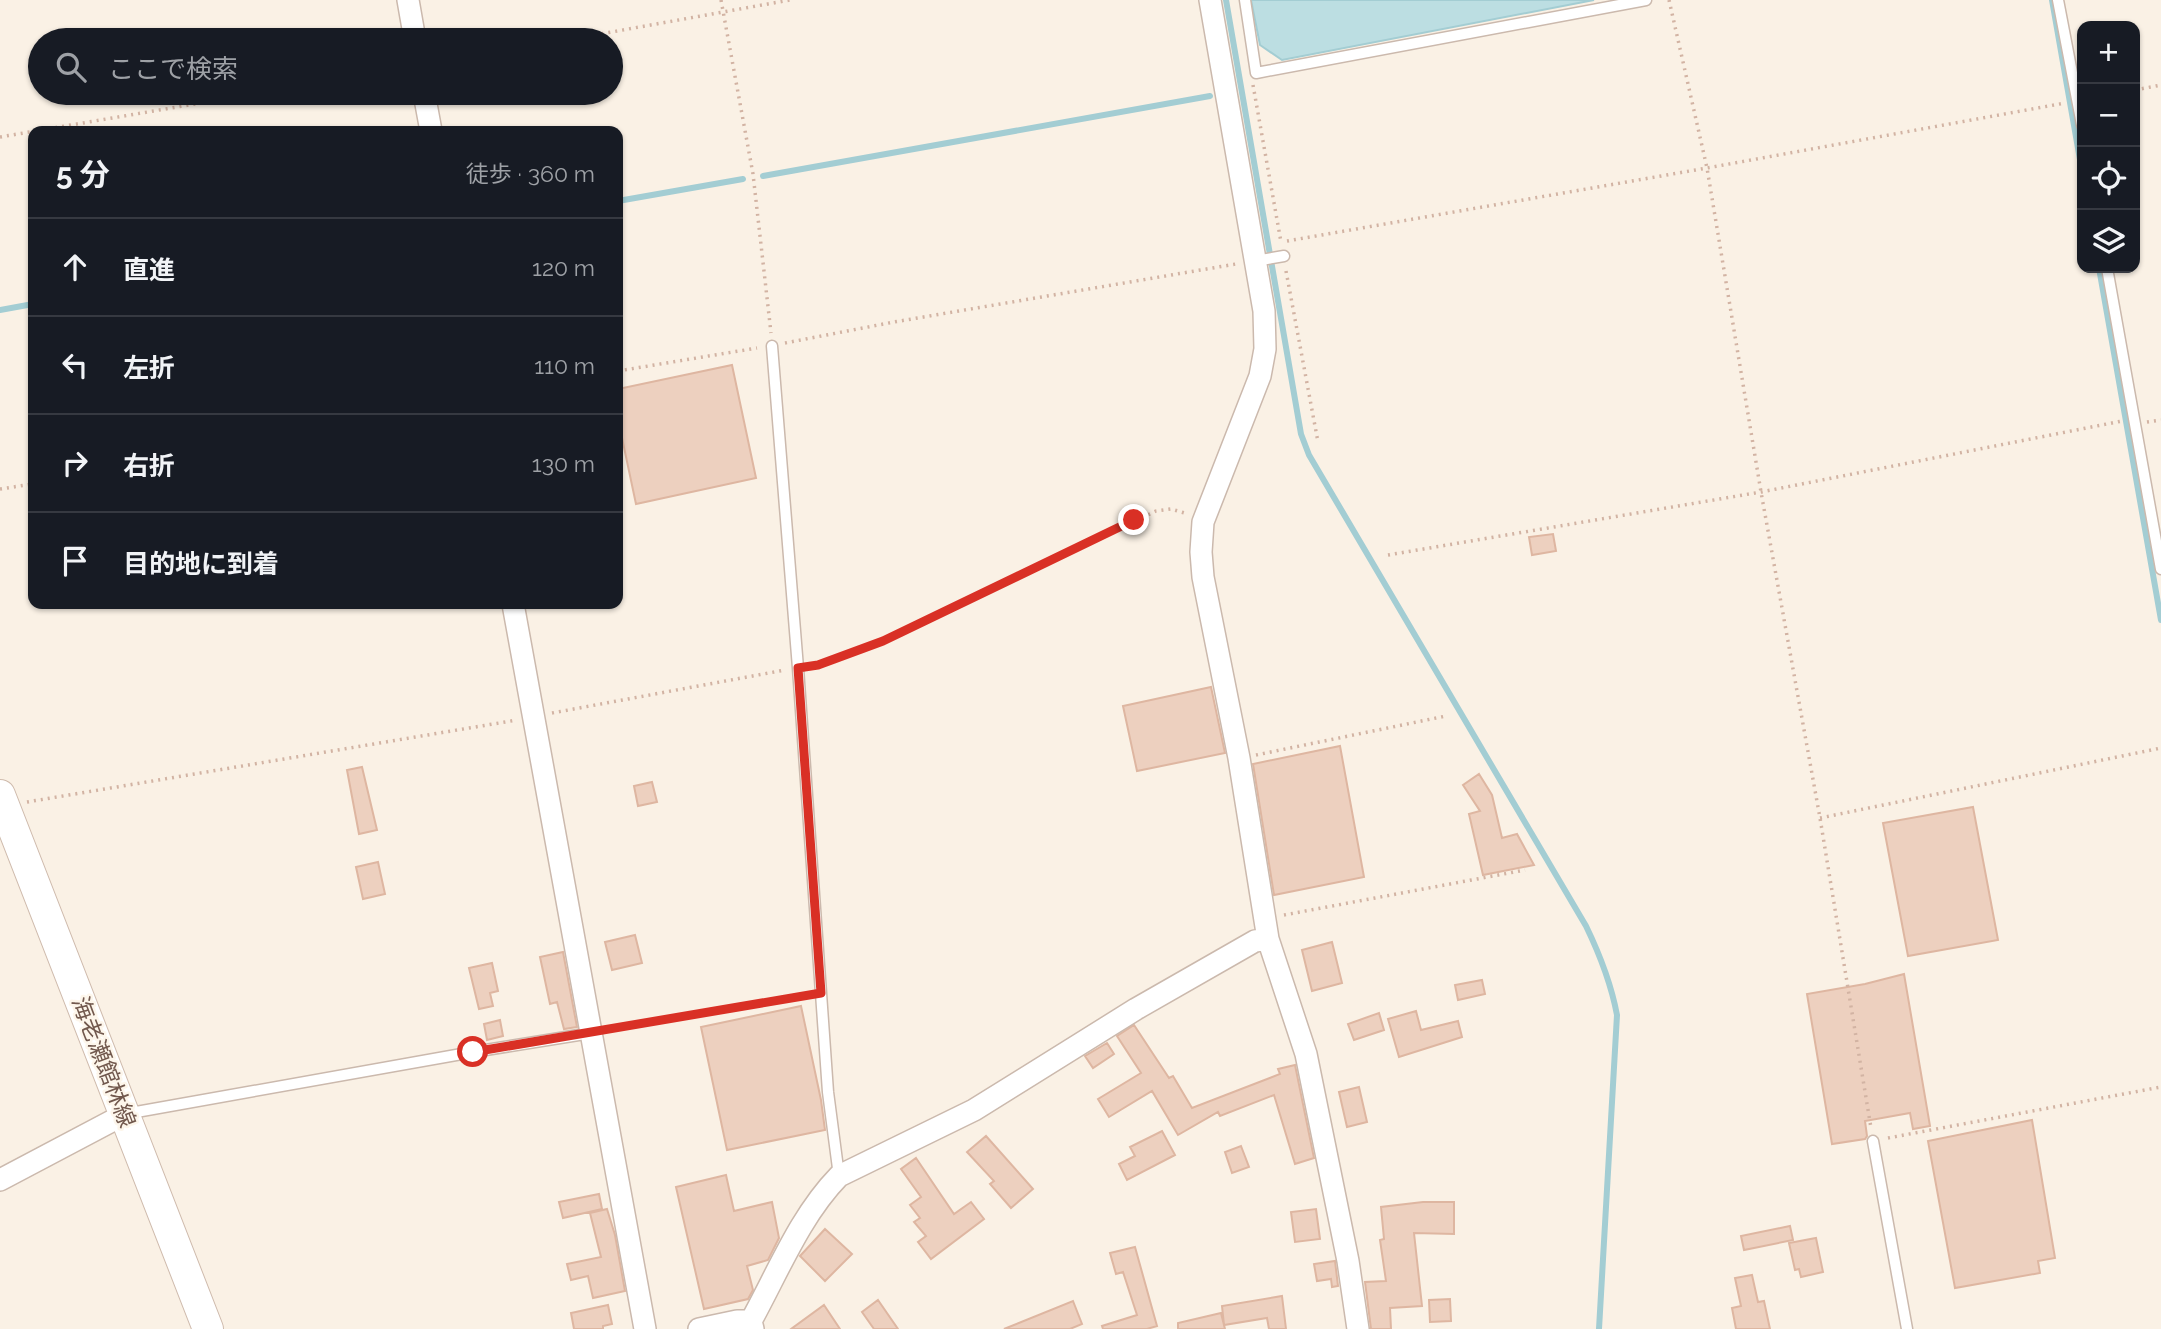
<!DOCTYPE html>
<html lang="ja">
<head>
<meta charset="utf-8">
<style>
  :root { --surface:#171b24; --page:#20242c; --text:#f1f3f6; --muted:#9ea1a6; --line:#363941 }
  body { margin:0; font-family:Raleway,"Noto Sans JP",sans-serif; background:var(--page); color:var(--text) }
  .controls { position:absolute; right:21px; top:21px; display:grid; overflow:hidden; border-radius:14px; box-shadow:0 2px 5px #0004 }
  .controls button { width:63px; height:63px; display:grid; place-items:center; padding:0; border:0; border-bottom:2px solid var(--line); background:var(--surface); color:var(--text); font:35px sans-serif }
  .stop { position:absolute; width:21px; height:21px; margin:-16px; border:5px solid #d93025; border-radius:50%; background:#fff }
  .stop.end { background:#d93025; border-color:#fff; box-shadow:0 2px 7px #0008 }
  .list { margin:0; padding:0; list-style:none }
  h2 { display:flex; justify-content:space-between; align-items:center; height:91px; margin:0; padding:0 28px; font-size:30px }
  h2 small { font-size:23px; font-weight:400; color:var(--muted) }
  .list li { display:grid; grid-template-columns:46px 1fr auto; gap:21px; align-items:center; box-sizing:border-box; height:98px; padding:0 28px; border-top:2px solid var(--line) }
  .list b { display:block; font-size:26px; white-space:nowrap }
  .list em { font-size:23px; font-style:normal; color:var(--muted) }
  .icon { flex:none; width:38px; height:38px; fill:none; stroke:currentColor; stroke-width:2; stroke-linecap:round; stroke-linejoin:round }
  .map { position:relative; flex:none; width:2161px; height:1329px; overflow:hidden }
  .search { position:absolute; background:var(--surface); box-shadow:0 2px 5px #0004; left:28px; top:28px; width:595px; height:77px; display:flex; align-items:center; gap:18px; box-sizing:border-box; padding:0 24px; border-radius:38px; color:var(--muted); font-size:26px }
  .panel { position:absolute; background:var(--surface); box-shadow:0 2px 5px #0004; left:28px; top:126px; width:595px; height:483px; border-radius:14px }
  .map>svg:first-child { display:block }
</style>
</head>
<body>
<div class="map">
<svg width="2161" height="1329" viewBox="0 0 2161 1329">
  <rect width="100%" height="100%" fill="#faf1e5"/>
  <path fill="#bcdee2" stroke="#a3cdd3" stroke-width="2" d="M1251,0H1594L1282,60L1260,45Z"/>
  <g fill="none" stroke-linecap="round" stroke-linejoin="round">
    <path stroke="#a3cdd3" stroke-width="6" d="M1226,0L1301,434L1309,455L1586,926C1600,955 1611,983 1617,1015L1599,1329
      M2052,0L2082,171
      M763,176L1210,96
      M618,201L743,179
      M2099,268L2161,620
      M0,310L33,304"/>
  </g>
  <path fill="#edd0bf" stroke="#deb6a1" stroke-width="2" d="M732,365L756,478L636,504L618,419V389Z
    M1553,534L1556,551L1532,555L1529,537Z
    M1211,687L1225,753L1137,771L1123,706Z
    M1340,746L1364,877L1274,895L1253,764Z
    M362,767L377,830L359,834L347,770Z
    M1479,774L1492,795L1502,838L1517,834L1534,865L1483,875L1469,814L1480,811L1463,785Z
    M652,782L657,802L638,806L634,786Z
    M1973,807L1998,940L1908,956L1883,823Z
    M378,862L385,894L363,899L356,867Z
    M635,935L642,963L612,970L605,942Z
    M1332,942L1342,983L1312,991L1302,950Z
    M563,952L577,1027L564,1029L557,1002L550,1004L540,957Z
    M492,963L498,991L490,993L493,1006L479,1009L469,968Z
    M1904,974L1930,1126L1913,1129L1910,1113L1865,1121L1867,1136L1865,1139L1832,1144L1807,994L1865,984Z
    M1482,980L1485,994L1458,1000L1455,985Z
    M801,1006L821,1100L825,1130L727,1150L701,1027Z
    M1416,1011L1421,1030L1458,1021L1462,1037L1399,1057L1388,1019Z
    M1379,1013L1384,1030L1354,1040L1348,1024Z
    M500,1020L503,1036L487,1040L484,1024Z
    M1134,1025L1169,1078L1173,1076L1192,1108L1280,1074L1278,1069L1295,1065L1314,1158L1295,1164L1274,1095L1220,1116L1218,1112L1178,1135L1152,1091L1109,1117L1098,1099L1141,1073L1117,1036Z
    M1107,1043L1114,1054L1093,1068L1085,1056Z
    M1359,1087L1367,1122L1347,1127L1339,1092Z
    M2032,1120L2055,1258L2038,1261L2040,1273L1955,1288L1928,1141Z
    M1162,1131L1175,1155L1127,1180L1119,1164L1135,1156L1130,1147Z
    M986,1136L1033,1189L1011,1208L990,1184L994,1181L967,1152Z
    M1241,1146L1249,1167L1232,1173L1225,1152Z
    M916,1158L954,1214L971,1202L984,1219L931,1259L918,1242L926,1236L914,1222L920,1218L910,1205L921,1197L901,1169Z
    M726,1175L734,1211L772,1202L779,1238L768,1260L747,1266L753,1290L748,1299L704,1309L676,1187Z
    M599,1194L602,1209L563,1218L559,1202Z
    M1423,1202H1454V1234L1414,1233L1422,1306L1390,1308L1391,1329H1371L1365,1282L1386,1281L1380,1240L1384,1239L1381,1207Z
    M607,1209L615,1235L625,1291L593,1298L588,1276L571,1280L567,1264L601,1257L590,1213Z
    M1316,1209L1320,1239L1295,1242L1291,1212Z
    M1790,1226L1793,1240L1744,1250L1741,1236Z
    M825,1229L852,1254L825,1281L800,1256Z
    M1816,1238L1823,1272L1801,1277L1799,1269L1795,1270L1789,1243Z
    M1135,1247L1157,1326L1147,1329H1103L1102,1326L1137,1315L1123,1272L1116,1274L1110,1253Z
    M1335,1261L1338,1286L1332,1287L1331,1279L1317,1281L1314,1264Z
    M1752,1275L1758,1302L1764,1301L1770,1329H1736L1732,1308L1741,1306L1735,1278Z
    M1282,1296L1286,1329H1269L1267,1318L1224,1325L1222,1306Z
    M1450,1299L1451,1321L1430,1322L1429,1300Z
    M878,1300L898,1329H874L862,1312Z
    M1073,1301L1082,1324L1070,1329H1004Z
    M608,1305L612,1324L603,1326V1329H574L571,1313Z
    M824,1305L840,1329H791Z
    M1221,1313L1225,1329H1178V1323Z"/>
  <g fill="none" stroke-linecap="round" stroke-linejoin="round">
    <g stroke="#cbb9ad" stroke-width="13">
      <path id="lane" d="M1245,0L1256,73L1646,0
        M2058,0L2082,125
        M1255,261L1284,256
        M2107,268L2161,569
        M772,346L798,668L828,1092L839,1176
        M125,1114L473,1052L591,1033
        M1873,1141L1907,1329"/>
    </g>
    <g stroke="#cbb9ad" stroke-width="24">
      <path id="street" d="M408,0L415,40
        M1210,0L1264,311L1265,349L1260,376L1203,522L1201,552L1203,577L1239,758L1268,939L1306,1054L1348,1261L1358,1329
        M424,93L431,131
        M513,604L645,1329
        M0,1180L125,1114
        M699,1329L737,1321H751
        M753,1329L751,1321C778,1272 800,1216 839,1176L974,1110L1136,1009L1255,941L1268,939"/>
    </g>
    <g stroke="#cfbbad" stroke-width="32">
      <path id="secondary" d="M0,795L208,1329"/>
    </g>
    <path stroke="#d2b3a3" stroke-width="3.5" stroke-dasharray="2 5" stroke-linecap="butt" d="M721,0L753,174L771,333
      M1669,0L1707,168L1761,492L1820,818L1871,1128
      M567,40L790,0
      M1253,85L1281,242
      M2135,90L2161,85
      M0,137L260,93
      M1287,241L1707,168L2065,103
      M1286,271L1318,442
      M785,343L894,322L1236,264
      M618,371L757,348
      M2147,422L2161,420
      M0,489L33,484
      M1388,555L1761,492L2122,421
      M810,666L883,641L1156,511L1171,509L1188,514
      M552,713L785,670
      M1256,755L1446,716
      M27,802L517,720
      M1820,818L2161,748
      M1284,915L1525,870
      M610,1030L806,995
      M1888,1138L2161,1087"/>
    <use href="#lane" stroke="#fff" stroke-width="10"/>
    <use href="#street" stroke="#fff" stroke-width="21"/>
    <use href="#secondary" stroke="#fff" stroke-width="30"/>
  </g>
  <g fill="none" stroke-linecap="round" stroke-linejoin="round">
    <path stroke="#d93025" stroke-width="9" d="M473,1052L821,993L798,668L818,665L883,641L1134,520"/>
  </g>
  <g text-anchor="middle" stroke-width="5" stroke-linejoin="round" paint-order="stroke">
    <g font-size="23" fill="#71584d" stroke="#fdf6eb">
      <text transform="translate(104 1062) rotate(69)" y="8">海老瀬館林線</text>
    </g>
  </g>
</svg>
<div class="controls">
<button>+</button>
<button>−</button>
<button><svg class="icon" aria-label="locate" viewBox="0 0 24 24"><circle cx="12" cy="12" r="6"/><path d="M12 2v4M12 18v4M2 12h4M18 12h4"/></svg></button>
<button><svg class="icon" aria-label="layers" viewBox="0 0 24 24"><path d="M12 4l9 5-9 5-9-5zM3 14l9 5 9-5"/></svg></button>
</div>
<div class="stop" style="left:473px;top:1052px"></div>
<div class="stop end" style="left:1134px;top:520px"></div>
<div class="search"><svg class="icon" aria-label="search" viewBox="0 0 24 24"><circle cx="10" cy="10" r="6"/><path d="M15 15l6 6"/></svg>ここで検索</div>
<section class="panel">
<h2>5 分<small>徒歩 · 360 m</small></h2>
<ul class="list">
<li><svg class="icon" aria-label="ahead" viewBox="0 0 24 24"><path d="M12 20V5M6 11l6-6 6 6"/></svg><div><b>直進</b></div><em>120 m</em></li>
<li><svg class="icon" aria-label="left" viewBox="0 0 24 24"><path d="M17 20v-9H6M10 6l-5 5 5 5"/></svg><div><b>左折</b></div><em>110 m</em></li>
<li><svg class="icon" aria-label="right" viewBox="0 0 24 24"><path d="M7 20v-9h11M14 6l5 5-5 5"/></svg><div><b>右折</b></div><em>130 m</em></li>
<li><svg class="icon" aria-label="arrive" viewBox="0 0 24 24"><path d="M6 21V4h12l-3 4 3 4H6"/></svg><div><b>目的地に到着</b></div></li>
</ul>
</section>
</div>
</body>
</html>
